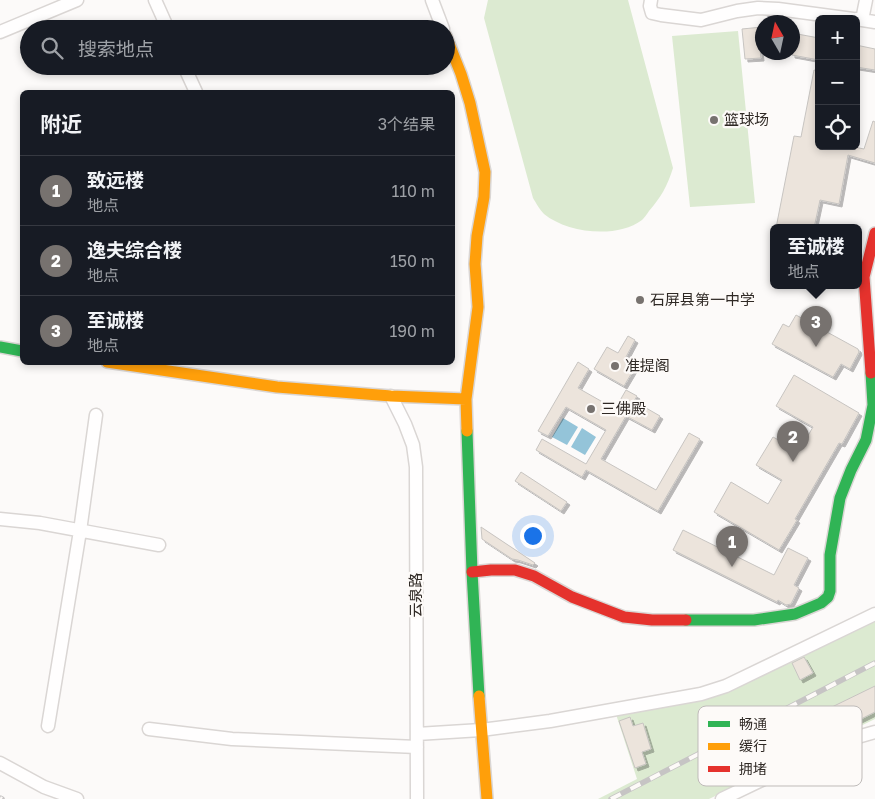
<!DOCTYPE html>
<html lang="zh">
<head>
<meta charset="utf-8">
<style>
  :root { --surface:#171b24; --page:#242831; --text:#f1f3f6; --muted:#9ea1a6; --line:#363941; --accent:#77726f }
  body { margin:0; font-family:"Golos Text","Noto Sans SC",sans-serif; background:var(--page); color:var(--text) }
  .controls { position:absolute; right:15px; top:15px; display:grid; overflow:hidden; border-radius:8px; box-shadow:0 2px 8px #0003 }
  .controls button { width:45px; height:45px; display:grid; place-items:center; padding:0; border:0; border-bottom:1px solid var(--line); background:var(--surface); color:var(--text); font:25px sans-serif }
  .compass { position:absolute; left:755px; top:15px; width:45px; height:45px; border-radius:50%; background:var(--surface); box-shadow:0 2px 8px #0003; rotate:351deg }
  .you { position:absolute; left:532px; top:535px; width:18px; height:18px; margin:-12px; border:4px solid #fff; border-radius:50%; background:#1a73e8; box-shadow:0 0 0 8px #1a73e833 }
  .badge { display:grid; place-items:center; width:32px; height:32px; border-radius:50%; background:var(--accent); color:#fff; font-size:16px; font-weight:700 }
  .pin { position:absolute; translate:-50% -41px; filter:drop-shadow(0 1px 2px #0008) }
  .pin::after { content:''; position:absolute; top:26px; width:18px; height:15px; background:inherit; clip-path:polygon(0 0,100% 0,50% 100%) }
  .popup { position:absolute; left:770px; top:224px; width:92px; height:65px; box-sizing:border-box; display:grid; place-content:center; border-radius:8px; background:var(--surface); filter:drop-shadow(0 1px 4px #0005); font-size:16px; white-space:nowrap; color:var(--muted) }
  .popup b { font-size:19px; color:var(--text) }
  .popup::after { content:''; position:absolute; left:50%; top:100%; margin-left:-10px; border:10px solid transparent; border-top-color:var(--surface) }
  .list { margin:0; padding:0; list-style:none }
  h2 { display:flex; justify-content:space-between; align-items:center; height:65px; margin:0; padding:0 20px; font-size:21px }
  h2 small { font-size:16px; font-weight:400; color:var(--muted) }
  .list li { display:grid; grid-template-columns:32px 1fr auto; gap:15px; align-items:center; box-sizing:border-box; height:70px; padding:0 20px; border-top:1px solid var(--line) }
  .list b { display:block; font-size:19px; white-space:nowrap }
  .list p { margin:0; font-size:16px; white-space:nowrap; color:var(--muted) }
  .list em { font-size:16px; font-style:normal; color:var(--muted) }
  .icon { flex:none; width:28px; height:28px; fill:none; stroke:currentColor; stroke-width:2; stroke-linecap:round; stroke-linejoin:round }
  .map { position:relative; flex:none; width:875px; height:799px; overflow:hidden }
  .search { position:absolute; background:var(--surface); box-shadow:0 2px 8px #0003; left:20px; top:20px; width:435px; height:55px; display:flex; align-items:center; gap:12px; box-sizing:border-box; padding:0 18px; border-radius:28px; color:var(--muted); font-size:19px }
  .panel { position:absolute; background:var(--surface); box-shadow:0 2px 8px #0003; left:20px; top:90px; width:435px; height:275px; border-radius:8px }
  .map>svg:first-child { display:block }
</style>
</head>
<body>
<div class="map">
<svg width="875" height="799" viewBox="0 0 875 799">
  <defs>
    <filter id="shadow"><feDropShadow dx="3" dy="3" stdDeviation="0" flood-color="#0004"/></filter>
  </defs>
  <rect width="100%" height="100%" fill="#fcfaf9"/>
  <path fill="#dcead1" d="M488,0H628L673,168C667,187 661,197 649,211C647,214 644,218 642,220C617,239 567,233 544,214C540,210 536,203 533,198L484,18Z
    M738,31L755,203L690,207L672,36Z
    M875,619V719L709,799H598L637,779L613,705L732,689Z"/>
  <path fill="#94c4d9" d="M563,418L578,427L567,445L552,437Z
    M582,428L596,437L585,455L571,447Z"/>
  <path fill="#ece4dc" stroke="#c7c4c1" filter="url(#shadow)" d="M762,27V50L760,49L761,58L745,59L742,29Z
    M792,33L819,38V60L792,55Z
    M856,45L875,49V70L856,67Z
    M814,70L819,71V146H850L864,149L873,121L875,122V163L848,155L839,204L820,200L814,228H776L794,136L801,137Z
    M796,315L858,349L859,352L850,369L841,364L833,377L772,344L783,324L789,327Z
    M628,336L635,340L626,357L637,364L624,386L594,369L607,347L618,353Z
    M578,362L589,369L578,388L615,409L626,390L637,396L634,401L660,416L652,430L626,416L601,459L656,490L689,433L700,439L658,511L586,470L582,477L536,450L542,439L586,464L606,430L566,407L548,436L538,431Z
    M794,375L859,413L842,444L839,443L795,519L797,520L779,550L714,512L731,482L768,504L782,480L756,465L773,437L799,451L813,427L776,406Z
    M521,472L567,502L561,511L515,481Z
    M481,527L535,563L533,565L518,560L512,559L482,539Z
    M683,530L774,575L788,548L808,558L794,585L799,588L791,604L786,605L778,600L777,602L673,550Z
    M804,657L813,673L800,680L792,663Z
    M875,686V712L833,733L828,722L804,734L807,741L722,782L713,765Z
    M630,717L633,726L643,723L651,749L642,752L646,764L635,768L619,721Z"/>
  <g fill="none" stroke-linecap="round" stroke-linejoin="round">
    <g stroke="#dad6d4" stroke-width="15">
      <path id="street" d="M155,0L168,29
        M432,0L443,29
        M651,0L650,6L652,13L661,15L701,20L737,11L758,8L778,9L853,19
        M856,19L875,22
        M862,20L866,0
        M0,32L77,0
        M184,66L196,92
        M391,396L405,424L413,445L416,467L417,799
        M0,519L40,523L159,545
        M48,726L80,531L96,415
        M149,729L232,739L417,747
        M417,734L481,730L550,721L701,694L726,686L875,614
        M0,763L44,787L77,799
        M722,799L810,757L854,738L875,732"/>
    </g>
    <g stroke="#dad6d4" stroke-width="14">
      <path id="fast" d="M0,347L22,351
        M467,431L472,572L479,696
        M686,620H754L795,614L821,603L828,597L830,591V555L840,498L851,470L866,440L873,405L871,373"/>
    </g>
    <g stroke="#dad6d4" stroke-width="14">
      <path id="slow" d="M446,36L461,74L470,103L485,172L484,197L477,236L475,264L478,307L466,399L467,431
        M107,362L277,387L391,396L466,399
        M479,696L487,799"/>
    </g>
    <g stroke="#dad6d4" stroke-width="14">
      <path id="jam" d="M871,373L864,277L875,233
        M472,572L491,570H515L534,576L572,597L624,617L652,620H686"/>
    </g>
    <use href="#street" stroke="#fffefe" stroke-width="12"/>
    <use href="#fast" stroke="#30b455" stroke-width="11"/>
    <use href="#slow" stroke="#ff9f0a" stroke-width="11"/>
    <use href="#jam" stroke="#e5322d" stroke-width="11"/>
    <g stroke="#c6c4c4" stroke-width="5.5">
      <path id="rail" d="M0,798L2,799
        M611,799L875,663"/>
    </g>
    <use href="#rail" stroke="#fdfaf8" stroke-width="4" stroke-dasharray="11" stroke-linecap="butt"/>
  </g>
  <g fill="#77726f" stroke="#fdfaf8" stroke-width="2">
    <circle cx="714" cy="120" r="5"/>
    <circle cx="640" cy="300" r="5"/>
    <circle cx="615" cy="366" r="5"/>
    <circle cx="591" cy="409" r="5"/>
  </g>
  <g text-anchor="middle" stroke-width="4.5" stroke-linejoin="round" paint-order="stroke">
    <g font-size="15" fill="#2f2925" stroke="#fdfaf8" text-anchor="start">
      <text x="724" y="125">篮球场</text>
      <text x="650" y="305">石屏县第一中学</text>
      <text x="625" y="371">准提阁</text>
      <text x="601" y="414">三佛殿</text>
    </g>
    <g font-size="15" fill="#2f2925" stroke="#fdfaf8">
      <text transform="translate(416 595) rotate(-90)" y="5">云泉路</text>
    </g>
  </g>
  <rect x="698" y="706" width="164" height="80" rx="8" fill="#fdfaf8" stroke="#bfbbb9" stroke-width="1"/>
  <rect x="708" y="721" width="22" height="6" fill="#30b455"/>
  <rect x="708" y="743" width="22" height="7" fill="#ff9f0a"/>
  <rect x="708" y="766" width="22" height="6" fill="#e5322d"/>
  <g font-size="14" fill="#2f2925">
    <text x="739" y="729">畅通</text>
    <text x="739" y="751">缓行</text>
    <text x="739" y="774">拥堵</text>
  </g>
</svg>
<div class="controls">
<button>+</button>
<button>−</button>
<button><svg class="icon" aria-label="locate" viewBox="0 0 24 24"><circle cx="12" cy="12" r="6"/><path d="M12 2v4M12 18v4M2 12h4M18 12h4"/></svg></button>
</div>
<svg class="compass" viewBox="-18 -18 36 36"><path d="M0-13l5 13h-10z" fill="#e53935"/><path d="M0 13l5-13h-10z" fill="#9ea1a6"/></svg>
<div class="you"></div>
<div class="pin badge" style="left:732px;top:567px">1</div>
<div class="pin badge" style="left:793px;top:462px">2</div>
<div class="pin badge" style="left:816px;top:347px">3</div>
<div class="popup"><b>至诚楼</b>地点</div>
<div class="search"><svg class="icon" aria-label="search" viewBox="0 0 24 24"><circle cx="10" cy="10" r="6"/><path d="M15 15l6 6"/></svg>搜索地点</div>
<section class="panel">
<h2>附近<small>3个结果</small></h2>
<ul class="list">
<li><span class="badge">1</span><div><b>致远楼</b><p>地点</p></div><em>110 m</em></li>
<li><span class="badge">2</span><div><b>逸夫综合楼</b><p>地点</p></div><em>150 m</em></li>
<li><span class="badge">3</span><div><b>至诚楼</b><p>地点</p></div><em>190 m</em></li>
</ul>
</section>
</div>
</body>
</html>
